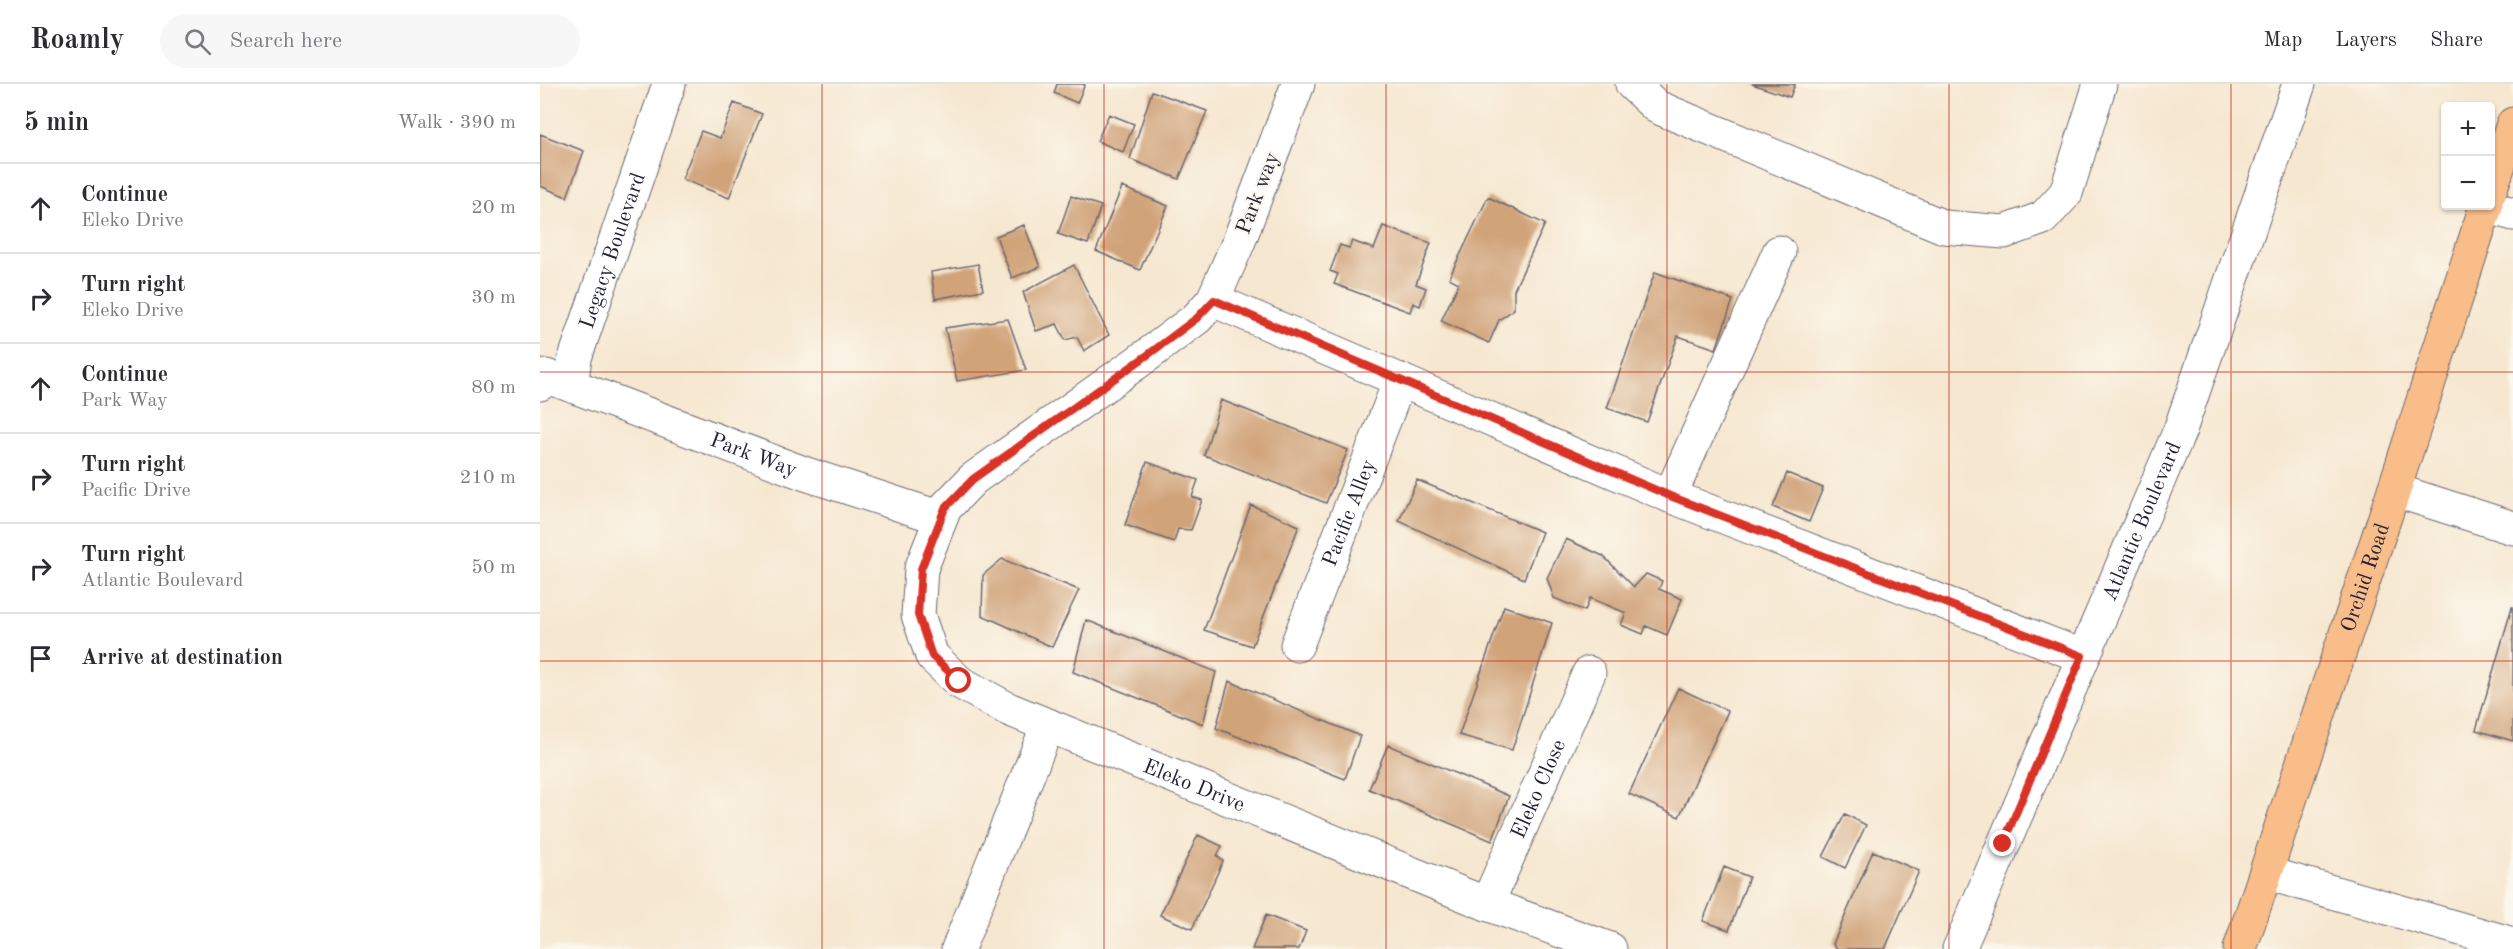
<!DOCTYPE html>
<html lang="en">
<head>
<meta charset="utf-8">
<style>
  :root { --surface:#fff; --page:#f7f7f7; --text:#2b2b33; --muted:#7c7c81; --line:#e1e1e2 }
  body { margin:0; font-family:"Old Standard TT",serif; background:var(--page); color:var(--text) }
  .controls { position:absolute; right:18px; top:18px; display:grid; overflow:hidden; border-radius:6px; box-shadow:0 2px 4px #0004 }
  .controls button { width:54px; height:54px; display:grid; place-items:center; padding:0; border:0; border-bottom:2px solid var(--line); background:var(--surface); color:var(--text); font:30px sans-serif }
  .stop { position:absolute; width:18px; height:18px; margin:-14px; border:4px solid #d93025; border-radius:50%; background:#fff }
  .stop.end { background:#d93025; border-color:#fff; box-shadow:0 2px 6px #0008 }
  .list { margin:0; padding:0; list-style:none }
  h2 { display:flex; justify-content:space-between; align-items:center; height:78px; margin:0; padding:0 24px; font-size:26px }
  h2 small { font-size:20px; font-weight:400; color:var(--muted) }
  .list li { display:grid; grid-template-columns:39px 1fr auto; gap:18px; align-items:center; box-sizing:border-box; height:90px; padding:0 24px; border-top:2px solid var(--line) }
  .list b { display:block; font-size:22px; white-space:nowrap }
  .list p { margin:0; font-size:20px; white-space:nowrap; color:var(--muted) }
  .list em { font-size:20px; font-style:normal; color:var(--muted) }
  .icon { flex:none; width:33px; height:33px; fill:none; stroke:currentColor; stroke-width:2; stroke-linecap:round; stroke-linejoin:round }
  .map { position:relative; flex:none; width:1973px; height:865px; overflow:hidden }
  header { display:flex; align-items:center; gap:36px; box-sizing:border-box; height:84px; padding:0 30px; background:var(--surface); border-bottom:2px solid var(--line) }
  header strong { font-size:28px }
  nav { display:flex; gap:33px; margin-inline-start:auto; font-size:21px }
  .search { width:420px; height:54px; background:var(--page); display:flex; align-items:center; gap:15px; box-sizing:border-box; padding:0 21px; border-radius:33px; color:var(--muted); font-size:22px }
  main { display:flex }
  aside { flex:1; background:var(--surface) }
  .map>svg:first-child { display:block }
</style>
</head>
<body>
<header>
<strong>Roamly</strong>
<div class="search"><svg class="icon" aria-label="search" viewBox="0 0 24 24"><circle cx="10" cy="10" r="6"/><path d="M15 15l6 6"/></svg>Search here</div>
<nav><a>Map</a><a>Layers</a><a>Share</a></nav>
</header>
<main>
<aside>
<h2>5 min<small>Walk · 390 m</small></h2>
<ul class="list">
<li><svg class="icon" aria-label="ahead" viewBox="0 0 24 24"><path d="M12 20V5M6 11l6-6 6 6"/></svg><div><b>Continue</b><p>Eleko Drive</p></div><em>20 m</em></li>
<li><svg class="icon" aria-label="right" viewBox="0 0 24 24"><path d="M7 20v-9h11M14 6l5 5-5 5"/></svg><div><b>Turn right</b><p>Eleko Drive</p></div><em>30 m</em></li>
<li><svg class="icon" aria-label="ahead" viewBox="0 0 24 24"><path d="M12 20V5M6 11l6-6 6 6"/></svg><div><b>Continue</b><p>Park Way</p></div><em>80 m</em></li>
<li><svg class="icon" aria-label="right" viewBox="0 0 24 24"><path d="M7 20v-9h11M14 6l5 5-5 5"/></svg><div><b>Turn right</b><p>Pacific Drive</p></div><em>210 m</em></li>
<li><svg class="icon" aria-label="right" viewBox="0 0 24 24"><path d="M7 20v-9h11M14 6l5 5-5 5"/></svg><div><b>Turn right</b><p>Atlantic Boulevard</p></div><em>50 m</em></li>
<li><svg class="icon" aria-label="arrive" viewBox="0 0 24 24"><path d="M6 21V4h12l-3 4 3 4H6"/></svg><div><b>Arrive at destination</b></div></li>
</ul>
</aside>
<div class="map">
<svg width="1973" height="865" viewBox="0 0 1973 865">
  <rect width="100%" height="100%" fill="#fbf7ec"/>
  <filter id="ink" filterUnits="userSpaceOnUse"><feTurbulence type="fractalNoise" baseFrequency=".0167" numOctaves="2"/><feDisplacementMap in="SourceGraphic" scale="12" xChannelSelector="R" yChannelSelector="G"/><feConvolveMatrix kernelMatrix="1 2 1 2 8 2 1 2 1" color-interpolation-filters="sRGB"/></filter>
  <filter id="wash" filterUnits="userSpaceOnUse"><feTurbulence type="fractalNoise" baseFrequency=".008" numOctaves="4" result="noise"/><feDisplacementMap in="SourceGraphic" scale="24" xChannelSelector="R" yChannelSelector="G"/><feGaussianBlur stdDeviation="1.35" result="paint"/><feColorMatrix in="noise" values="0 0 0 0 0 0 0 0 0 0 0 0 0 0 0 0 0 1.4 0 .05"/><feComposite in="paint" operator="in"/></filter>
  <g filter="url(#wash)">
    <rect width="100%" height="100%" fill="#f6e7d0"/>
    <g id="blocks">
      <path fill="#d0a379" d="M517,0H545L537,19L514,9Z
        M1212,0H1255L1250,13Z
        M612,7L667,27L639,95L590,75Z
        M194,19L222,30L189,114L142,95L161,47L180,54Z
        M569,30L594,40L583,68L557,57Z
        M0,50L44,67L27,113L0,102Z
        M582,103L628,122L600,186L556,167Z
        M531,112L561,122L548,160L518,150Z
        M948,113L1005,140L974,206V225L959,236L949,259L901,237L919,199L909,194Z
        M484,141L500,183L472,194L456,152Z
        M843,142L891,159L876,200L886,204L880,222L873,219L870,228L794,200L798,190L790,187L800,161L809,164L812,157L834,165Z
        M438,180L443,206L395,215L391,188Z
        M534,181L569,251L544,267L537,253L525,256L517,240L496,247L483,208Z
        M1115,188L1193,216L1176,265L1138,252L1107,338L1067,324Z
        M468,235L486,286L417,297L405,244Z
        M681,316L808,366L786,419L664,371Z
        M607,378L658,396L652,413L662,416L651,446L638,445L634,458L585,441Z
        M1247,389L1283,404L1269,438L1233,423Z
        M877,396L1002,448L984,495L859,437Z
        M711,421L759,442L712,562L664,546Z
        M1026,455L1063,472L1094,503L1106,490L1122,497L1119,505L1142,515L1127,551L1106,542L1103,550L1081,541L1086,529L1050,514L1045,527L1014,514L1007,494Z
        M462,475L539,506L512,563L442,531L443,491Z
        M964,522L1012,539L972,666L919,651Z
        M1972,523H1973V657L1936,646Z
        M546,536L676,588L663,640L533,588Z
        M689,597L820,652L805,695L676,644Z
        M1138,604L1188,627L1139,733L1089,710Z
        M848,661L969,712L952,757L829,705Z
        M1305,730L1326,741L1305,784L1283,773Z
        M658,751L682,762L677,772L683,777L652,845L620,831Z
        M1333,767L1379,787L1345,865H1298L1293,860Z
        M1184,783L1209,793L1189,846L1163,837Z
        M726,831L766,847L759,865H712Z"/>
    </g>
  </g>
  <g filter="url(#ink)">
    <use href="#blocks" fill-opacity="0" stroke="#6c676f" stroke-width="1.5"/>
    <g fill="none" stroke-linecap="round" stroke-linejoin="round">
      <g stroke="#6c676f" stroke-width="35">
        <g id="minor">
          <path id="s1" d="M758,0L699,157L673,216L657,234L609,270L433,395L405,424L381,485L378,531L392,572L419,598L468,625L947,820L1070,865"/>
          <path d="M1092,0L1117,23L1404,143L1464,148L1503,134L1526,109L1560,0"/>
          <path d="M1945,122L1973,130"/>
          <path d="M673,216L1130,412L1542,572"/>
          <path id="s2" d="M0,300L6,292L266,390L401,434"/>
          <path id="s3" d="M31,301L35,274L129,0"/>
          <path d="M1854,406L1973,444"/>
          <path d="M1130,412L1239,168"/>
          <path id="s4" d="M757,561L860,296"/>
          <path d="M1726,789L1973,860"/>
          <path id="s5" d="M947,820L1049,589"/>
          <path d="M418,865L508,641"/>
          <path id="s6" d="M1419,865L1640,346L1759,0"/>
        </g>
      </g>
      <g stroke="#6c676f" stroke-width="35">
        <g id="major">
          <path d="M1950,107L1973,40"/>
          <path id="s7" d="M1700,865L1854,406L1946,122"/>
        </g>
      </g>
      <use href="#minor" stroke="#fff" stroke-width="33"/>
      <use href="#major" stroke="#f8bd88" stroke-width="33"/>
    </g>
  </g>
  <g fill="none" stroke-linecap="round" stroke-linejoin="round" filter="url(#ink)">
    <path stroke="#d93025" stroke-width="8" d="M419,597L392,572L378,531L381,485L405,424L433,395L609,270L657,234L674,216L1130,412L1542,572L1463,760"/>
  </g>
  <path fill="none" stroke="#c8321e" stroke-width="1.5" stroke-opacity="0.55" d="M282,0V865M564,0V865M846,0V865M1127,0V865M1409,0V865M1691,0V865M0,288H1973M0,577H1973"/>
  <g text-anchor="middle" stroke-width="4.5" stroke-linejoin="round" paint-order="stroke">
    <g font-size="21" fill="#22223b" stroke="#fbf7ec">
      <text transform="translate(717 109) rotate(-69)" y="7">Park way</text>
      <text dy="7" stroke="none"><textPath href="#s3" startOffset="141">Legacy Boulevard</textPath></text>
      <text dy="7" stroke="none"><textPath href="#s2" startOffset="232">Park Way</textPath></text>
      <text dy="7" stroke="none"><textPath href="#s4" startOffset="142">Pacific Alley</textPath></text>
      <text dy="7" stroke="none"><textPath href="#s6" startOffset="465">Atlantic Boulevard</textPath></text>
      <text dy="7" stroke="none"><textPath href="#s7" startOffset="392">Orchid Road</textPath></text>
      <text dy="7" stroke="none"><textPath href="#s1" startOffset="1022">Eleko Drive</textPath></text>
      <text dy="7" stroke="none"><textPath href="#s5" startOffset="126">Eleko Close</textPath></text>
    </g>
  </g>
</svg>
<div class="controls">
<button>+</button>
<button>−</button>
</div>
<div class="stop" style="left:419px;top:597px"></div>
<div class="stop end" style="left:1463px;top:760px"></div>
</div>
</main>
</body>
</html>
